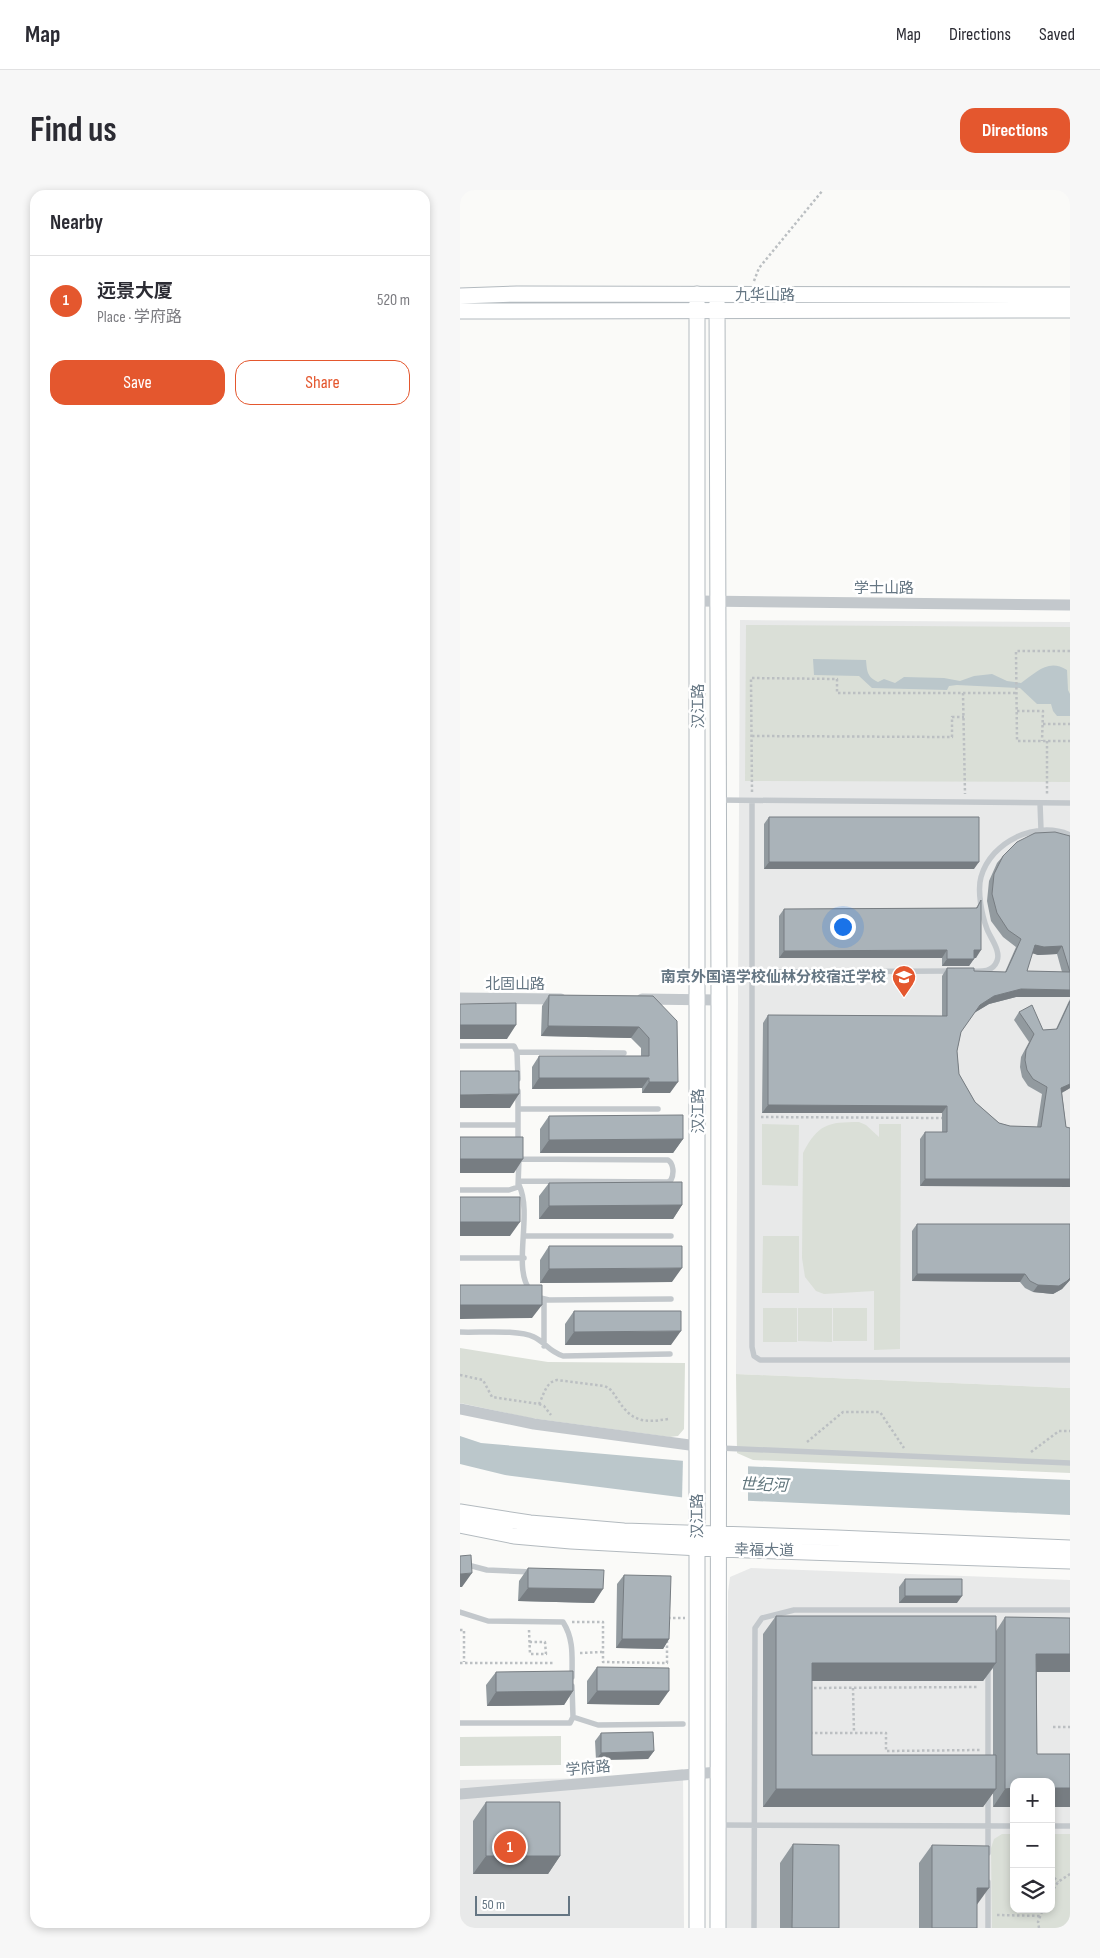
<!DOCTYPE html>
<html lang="en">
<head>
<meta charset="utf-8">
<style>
  :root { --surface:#fff; --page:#f7f7f7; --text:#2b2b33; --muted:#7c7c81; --line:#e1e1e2; --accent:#e4572e }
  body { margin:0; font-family:"Sofia Sans Condensed","Noto Sans SC",sans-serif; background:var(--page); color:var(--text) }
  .controls { position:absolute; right:15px; bottom:15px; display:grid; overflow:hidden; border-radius:10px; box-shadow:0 2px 8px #0003 }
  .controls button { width:45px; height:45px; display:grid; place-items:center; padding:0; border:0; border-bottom:1px solid var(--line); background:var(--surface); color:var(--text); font:25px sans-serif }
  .scale { position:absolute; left:15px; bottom:12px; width:95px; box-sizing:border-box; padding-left:5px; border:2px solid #657683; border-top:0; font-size:14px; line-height:18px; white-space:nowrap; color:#657683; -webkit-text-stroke:4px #fff; paint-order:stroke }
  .you { position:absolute; left:382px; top:736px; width:18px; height:18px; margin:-12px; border:4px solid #fff; border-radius:50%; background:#1a73e8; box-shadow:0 0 0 8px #1a73e833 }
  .badge { display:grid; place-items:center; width:32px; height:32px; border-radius:50%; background:var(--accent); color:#fff; font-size:16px; font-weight:700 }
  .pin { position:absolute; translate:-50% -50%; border:2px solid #fff; box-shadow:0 1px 5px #0006 }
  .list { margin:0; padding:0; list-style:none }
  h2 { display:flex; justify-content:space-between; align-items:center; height:65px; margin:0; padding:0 20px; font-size:21px }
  h2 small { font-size:16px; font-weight:400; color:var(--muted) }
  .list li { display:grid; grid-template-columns:32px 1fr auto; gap:15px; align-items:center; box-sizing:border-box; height:90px; padding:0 20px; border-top:1px solid var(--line) }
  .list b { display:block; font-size:19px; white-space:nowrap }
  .list p { margin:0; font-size:16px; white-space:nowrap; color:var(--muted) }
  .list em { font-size:16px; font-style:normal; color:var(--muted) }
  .actions { display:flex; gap:10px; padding:15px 20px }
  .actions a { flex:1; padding:11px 0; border:1px solid var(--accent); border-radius:15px; text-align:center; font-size:18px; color:var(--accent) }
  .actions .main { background:var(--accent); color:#fff }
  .icon { flex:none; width:28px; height:28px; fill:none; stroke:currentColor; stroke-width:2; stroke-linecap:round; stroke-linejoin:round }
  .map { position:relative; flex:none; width:610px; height:1738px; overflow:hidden; border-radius:15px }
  header { display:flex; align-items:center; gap:30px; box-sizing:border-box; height:70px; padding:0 25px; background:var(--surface); border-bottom:1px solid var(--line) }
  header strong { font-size:24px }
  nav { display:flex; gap:28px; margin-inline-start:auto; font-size:18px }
  .intro { display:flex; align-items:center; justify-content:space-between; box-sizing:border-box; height:120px; padding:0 30px }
  h1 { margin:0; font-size:35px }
  .button { padding:12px 22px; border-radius:15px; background:var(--accent); color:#fff; font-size:18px; font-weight:700 }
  main { display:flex; gap:30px; padding:0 30px }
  aside { flex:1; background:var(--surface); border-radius:15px; box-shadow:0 2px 8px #0003 }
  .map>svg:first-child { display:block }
</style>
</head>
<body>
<header>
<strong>Map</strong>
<nav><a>Map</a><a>Directions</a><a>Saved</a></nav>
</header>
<div class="intro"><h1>Find us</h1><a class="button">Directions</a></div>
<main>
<aside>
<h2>Nearby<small></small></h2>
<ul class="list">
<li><span class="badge">1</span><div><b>远景大厦</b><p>Place · 学府路</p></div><em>520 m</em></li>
</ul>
<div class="actions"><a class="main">Save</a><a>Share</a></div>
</aside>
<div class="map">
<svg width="610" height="1738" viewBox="0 0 610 1738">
  <rect width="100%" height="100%" fill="#fafaf8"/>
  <path fill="#e8e9e9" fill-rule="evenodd" d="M280,430L610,432V1198L276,1184Z
    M291,1378L610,1390V1738H266L268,1402L270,1387ZM554,1592H591V1719H554Z
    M223,1579L224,1738H0V1590L146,1588Z"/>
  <path fill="#dadfd7" d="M286,435L610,437V592L285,591Z
    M399,932L406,935L419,947V934H441L440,1159L414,1160V1101L364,1104L356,1101L345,1087L342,1068L343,963C358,934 368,932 399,932Z
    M302,934L339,935L338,996L302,995Z
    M303,1046H339V1103H302Z
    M303,1118H337V1152H303Z
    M338,1118H372V1152L338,1151Z
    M373,1118H407V1151H373Z
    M0,1158L88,1172L225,1173L224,1239L218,1246L210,1247L70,1228L0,1213Z
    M276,1184L610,1198V1283L293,1270L277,1263Z
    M101,1546V1575L0,1576V1547Z
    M542,1644H554V1719H591V1644H610V1738H532L531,1658L534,1649Z"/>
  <path fill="#bbc7cb" d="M353,469L406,470C407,481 407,487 418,492L424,489L435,493L444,487L484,488L500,491L514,486L532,484L547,491L561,493C576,483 588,468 607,480L608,500L610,504V526H597L593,521L591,514H577L560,498L497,495L489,496L487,500L412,498L399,486L354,485Z
    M0,1246L21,1253L282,1276L610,1290V1325L227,1308L45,1285L0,1274Z"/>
  <path fill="#fafaf8" d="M223,1268L288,1273V1314L222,1310Z"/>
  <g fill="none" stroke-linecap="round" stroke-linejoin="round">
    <g stroke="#b3babf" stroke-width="17">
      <path id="secondary" d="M237,104V1738
        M257,105L259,810L258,1738
        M0,106L57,104L610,105
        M0,121L610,120
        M0,1322L70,1333L164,1341L377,1348L610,1358
        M0,1335L54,1346L111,1351L258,1359L610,1371"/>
    </g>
    <path stroke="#bbbfc2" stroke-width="2.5" stroke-dasharray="2.5 2.5" stroke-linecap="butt" d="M294,91L299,78L363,0
      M610,461H556L557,551H610
      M503,503L505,604
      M557,521H583L582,551
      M583,534H610
      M292,546L492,547V527H504
      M587,551V604
      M292,602L291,488L377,489V503H557
      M301,927L483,928
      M0,1185L23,1190L32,1207L79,1214C84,1204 86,1192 97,1190L144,1196C152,1199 153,1203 158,1210C172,1232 184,1233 208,1229
      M79,1214L84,1216L91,1225
      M347,1252L383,1222H420L444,1258
      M571,1262L599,1241H610
      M208,1428H225
      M112,1432H143V1472L207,1473V1450
      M0,1440H4V1472
      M69,1440L70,1464H86L85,1452H69
      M120,1463L142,1462
      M0,1473H93
      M349,1498L519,1497
      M393,1498L394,1543
      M593,1537H610
      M350,1543H426V1561L520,1560
      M591,1684L598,1692
      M591,1703L598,1692L610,1684
      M537,1725L581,1726
      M579,1738L578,1732L583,1719"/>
    <path stroke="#c3c8cc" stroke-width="5.5" d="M259,610L610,613
      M292,611V1157L294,1166L300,1170H610
      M580,613L581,640
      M507,781C518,781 532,784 537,771C541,761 531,749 527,739C522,726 517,701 521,687C531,651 577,630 610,645
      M292,782L493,781
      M0,856H54L57,862L58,889
      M57,862L164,863
      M58,901V954
      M58,919H198
      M0,935H58
      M59,969L208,970C214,974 214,984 211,990L208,992L59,991
      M59,995C73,1024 52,1078 70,1100
      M0,1000H49L58,997L59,968
      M64,1046H211
      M0,1068H64
      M76,1107L89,1110L211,1109
      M84,1109V1156
      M0,1142C18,1143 58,1139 74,1147C85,1152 88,1161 103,1166L210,1164
      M260,1258L610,1273
      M0,1373L27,1380L72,1382
      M0,1422L28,1431L103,1432C114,1449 112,1467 112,1487
      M113,1527L138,1535L223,1534
      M0,1533H110L113,1527L112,1496
      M528,1571V1477
      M260,1635L554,1636
      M591,1636H610
      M528,1663V1605
      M294,1738L295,1438L302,1428L334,1420H610
      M528,1738V1692"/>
    <path stroke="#c3c8cc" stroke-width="11" d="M238,411L610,415
      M0,808L101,809
      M182,809L259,810
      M0,1219L74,1234L237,1256
      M0,1604L258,1582"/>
    <use href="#secondary" stroke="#fff" stroke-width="15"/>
  </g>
  <path fill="#929a9f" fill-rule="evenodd" d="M309,627L514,679H304V634Z
    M610,646V807H556L529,814L514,823L501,842L497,861L499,884L515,912L539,933L550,936L577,937L582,904L568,896L562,887L560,877L561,867L569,852L554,830L559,822L583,840L596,839L608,813L610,809V898L605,901L602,903L606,937L460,996V949L465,942H482V923H302L303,833L308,825L482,826V786L487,778L514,781L545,782L556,757L543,747L531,731L527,711L529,691L537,673L543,666ZM572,763L578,765L597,764L602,782L567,781Z
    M521,710L516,768H514L509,776H482V768H319V726L324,719L516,718Z
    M89,805L193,806L210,903H182V898L72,899V877L79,866H181V858L171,848L81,846L82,816Z
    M89,926L223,949L213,963H80V939Z
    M89,993L222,1015L213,1029H79V1006Z
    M457,1034H610V1090L602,1099L593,1104L573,1102L565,1098L560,1092L452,1091V1041Z
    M89,1056L212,1092L80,1093V1070Z
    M114,1121L211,1155H105V1134Z
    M68,1378L134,1413L58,1411L59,1391Z
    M164,1385L209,1449L203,1459L156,1458L157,1394Z
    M445,1389L497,1413H439V1397Z
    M316,1426L536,1441L545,1427L610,1428V1482H577V1564H610V1617H591V1592L533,1617V1603L523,1617H303V1444ZM533,1478V1565H352V1491H523Z
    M137,1477L199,1515L127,1514V1491Z
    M36,1482L113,1501L104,1515L27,1516L26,1495Z
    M141,1543L194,1561L188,1569L136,1570L135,1551Z
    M26,1612L100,1666L88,1684H13V1631Z
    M333,1654L379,1738H320V1673Z
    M472,1655L517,1715V1738H459V1673Z"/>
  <path fill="#777d82" d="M309,672H519L514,679H304Z
    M575,755L602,756L597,764L578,765L569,762Z
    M487,760L482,768H319L324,761Z
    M514,760H521L516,768H509Z
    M487,769H514L509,776H482Z
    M561,799L610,800V807H556L529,814L514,823L520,815L534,806Z
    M0,835H56L47,849H0Z
    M88,836L179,837L171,848L81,846Z
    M79,888H189L182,898L72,899Z
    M189,892H218L210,903H182Z
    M610,894V898L605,901L596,905L601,898Z
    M59,904L50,918H0V905Z
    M308,915L487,916L482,923H302Z
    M223,949L213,963H80L89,950Z
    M0,969H63L54,983H0Z
    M465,989H610V997L460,996Z
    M222,1015L213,1029H79L89,1016Z
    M0,1032H60L50,1046H0Z
    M222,1078L212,1092L80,1093L89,1079Z
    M457,1084H565L560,1092L452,1091Z
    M610,1088V1090L602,1099L593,1104L573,1102L578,1095Z
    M0,1115H82L72,1128L0,1129Z
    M221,1141L211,1155H105L114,1142Z
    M12,1383L2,1397H0V1384Z
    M68,1398L143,1399L134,1413L58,1411Z
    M445,1406H502L497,1413H439Z
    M162,1449H209L203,1459L156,1458Z
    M576,1464H610V1482H564Z
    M352,1473H536L523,1491H339Z
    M113,1501L104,1515L27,1516L36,1502Z
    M137,1501H209L199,1515L127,1514Z
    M194,1561L188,1569L136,1570L141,1563Z
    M554,1598V1617H533L545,1599Z
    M591,1598H610V1617H591Z
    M316,1599H536L523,1617H303Z
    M26,1666H100L88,1684H13Z
    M517,1698H529L516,1716Z"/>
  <path fill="#aab3b9" stroke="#777d82" d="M309,627H519V672H309Z
    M595,642L610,646V782L602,756L584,757L575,755L567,781L610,782V800L561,799L534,806L520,815L501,842L497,861L499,884L515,912L539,933L550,936L581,937L587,897L573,889L567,880L565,870L566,860L574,844L559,822L572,815L583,840L597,839L610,811V894L601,898L606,937L610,938V989H465V942H487V916L308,915V825L487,826V778H514V781L546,782L561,749L548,740L537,723L532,704L534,684L543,666L557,652L575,643Z
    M521,710V760H514V769H487V760L324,761V719L517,718Z
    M89,805L193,806L217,831L218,892H189V888H79V866H189V848L179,837L88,836Z
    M56,813V835H0V814Z
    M0,881H59V904L0,905Z
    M223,925V949L89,950V926Z
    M0,947H63V969H0Z
    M222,992V1015L89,1016V993Z
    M0,1007H60V1032H0Z
    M457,1034H610V1088L607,1091L599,1096L578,1095L570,1091L565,1084H457Z
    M89,1056H222V1078L89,1079Z
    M0,1095H82V1115H0Z
    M114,1121H221V1141L114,1142Z
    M11,1365L12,1383L0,1384V1366Z
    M68,1378L144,1380L143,1399L68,1398Z
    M164,1385L211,1386L209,1449H162Z
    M445,1389H502V1406H445Z
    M316,1426H536V1473H352V1565H536V1599H316Z
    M545,1427L610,1428V1464H576L577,1564H610V1598H591V1592H554V1598L545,1599Z
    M137,1477L209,1478V1501H137Z
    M113,1481V1501L36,1502V1482Z
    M193,1542L194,1561L141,1563V1543Z
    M26,1612H100V1666H26Z
    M333,1654L379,1655V1738H332Z
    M472,1655L529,1656V1698H517V1738H472Z"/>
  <defs>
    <g id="school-pin" transform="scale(1.25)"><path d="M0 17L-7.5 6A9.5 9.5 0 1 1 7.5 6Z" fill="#e4572e" stroke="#fff"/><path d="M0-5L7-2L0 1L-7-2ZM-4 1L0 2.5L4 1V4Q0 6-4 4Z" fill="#fff"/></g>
  </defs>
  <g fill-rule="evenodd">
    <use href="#school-pin" x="444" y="787"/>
  </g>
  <g text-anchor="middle" stroke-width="5" stroke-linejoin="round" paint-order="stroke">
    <g font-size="15" fill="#657683" stroke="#fff">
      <text x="305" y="110">九华山路</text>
      <text x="424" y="403">学士山路</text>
      <text transform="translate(238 516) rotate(-90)" y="5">汉江路</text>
      <text x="55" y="799">北固山路</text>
      <text transform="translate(238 921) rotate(-90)" y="5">汉江路</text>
      <text transform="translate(237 1326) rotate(-90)" y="5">汉江路</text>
      <text transform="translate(304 1360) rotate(1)" y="5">幸福大道</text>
      <text transform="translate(128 1578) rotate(-5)" y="5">学府路</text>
    </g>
    <g font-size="15" font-weight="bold" fill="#657683" stroke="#fff" text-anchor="end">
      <text x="426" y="792">南京外国语学校仙林分校宿迁学校</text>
    </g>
    <g font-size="16" font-style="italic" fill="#60757c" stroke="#fff">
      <text transform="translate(304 1294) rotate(2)" y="6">世纪河</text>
    </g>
  </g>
</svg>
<div class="controls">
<button>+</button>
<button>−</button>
<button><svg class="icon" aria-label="layers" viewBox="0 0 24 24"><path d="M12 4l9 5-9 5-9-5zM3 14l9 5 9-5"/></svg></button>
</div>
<div class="scale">50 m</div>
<div class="you"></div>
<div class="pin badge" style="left:50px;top:1657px">1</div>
</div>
</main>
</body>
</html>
